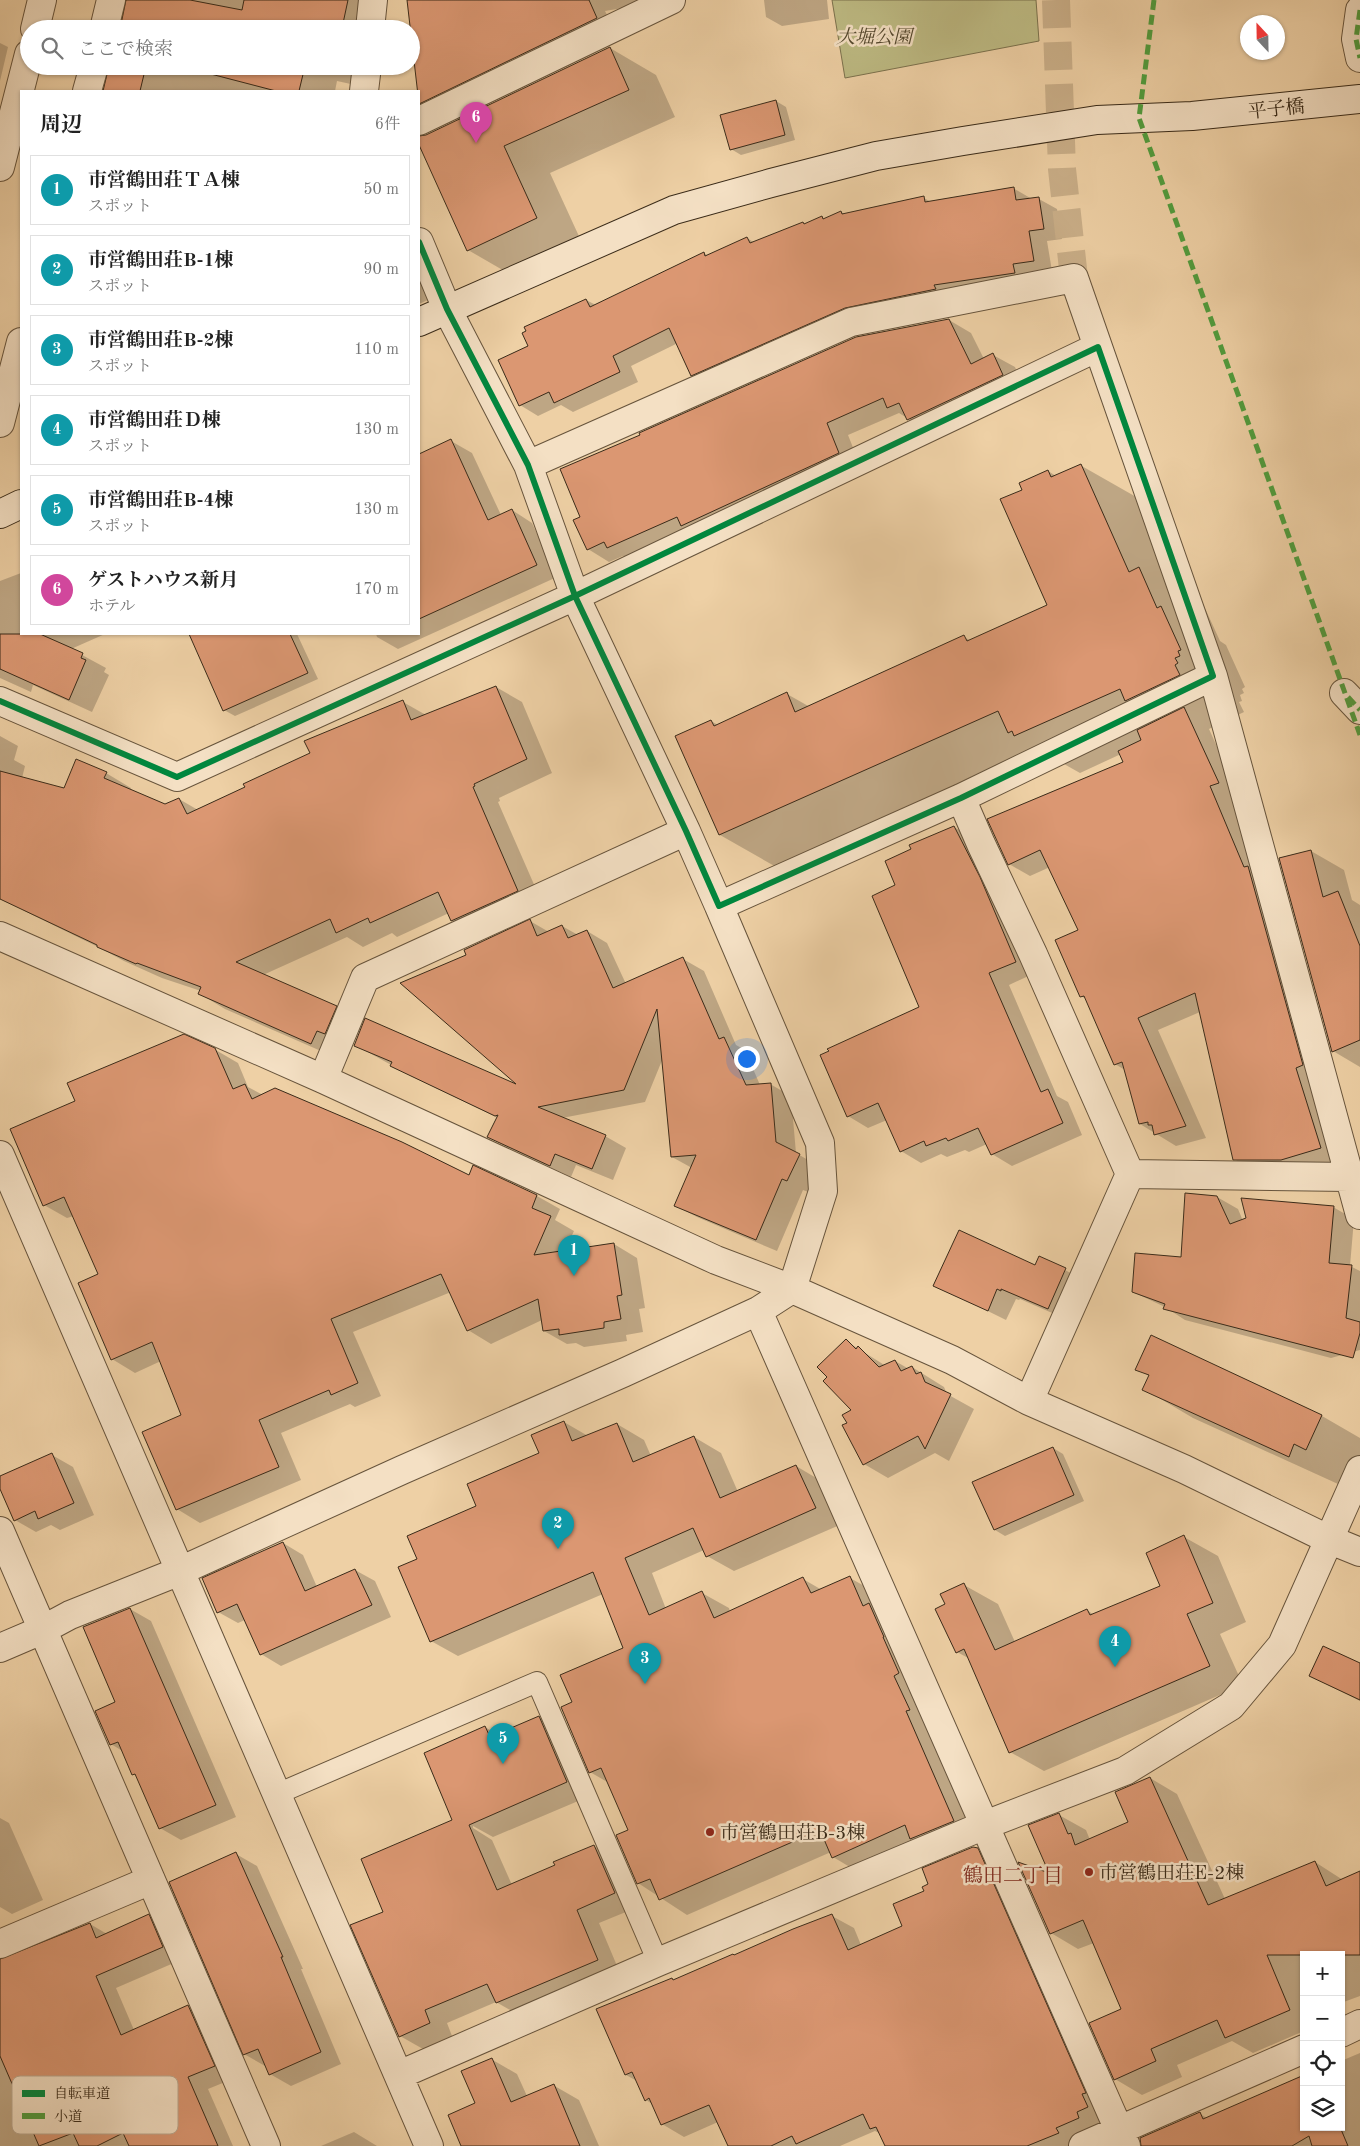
<!DOCTYPE html>
<html lang="ja">
<head>
<meta charset="utf-8">
<style>
  :root { --surface:#fff; --page:#f2f2f2; --text:#222; --muted:#767676; --line:#e0e0e0; --accent:#8f2418 }
  body { margin:0; font-family:"Old Standard TT","Noto Serif JP",serif; background:var(--page); color:var(--text) }
  .controls { position:absolute; right:15px; bottom:15px; display:grid; overflow:hidden; border-radius:0px; box-shadow:0 1px 4px #0004 }
  .controls button { width:45px; height:45px; display:grid; place-items:center; padding:0; border:0; border-bottom:1px solid var(--line); background:var(--surface); color:var(--text); font:25px sans-serif }
  .compass { position:absolute; left:1240px; top:15px; width:45px; height:45px; border-radius:50%; background:var(--surface); box-shadow:0 1px 4px #0004; rotate:338deg }
  .you { position:absolute; left:746px; top:1058px; width:18px; height:18px; margin:-12px; border:4px solid #fff; border-radius:50%; background:#1a73e8; box-shadow:0 0 0 8px #1a73e833 }
  .badge { display:grid; place-items:center; width:32px; height:32px; border-radius:50%; background:var(--accent); color:#fff; font-size:16px; font-weight:700 }
  .pin { position:absolute; translate:-50% -41px; filter:drop-shadow(0 1px 2px #0008) }
  .pin::after { content:''; position:absolute; top:26px; width:18px; height:15px; background:inherit; clip-path:polygon(0 0,100% 0,50% 100%) }
  .list { margin:0; padding:0; list-style:none }
  h2 { display:flex; justify-content:space-between; align-items:center; height:65px; margin:0; padding:0 20px; font-size:21px }
  h2 small { font-size:16px; font-weight:400; color:var(--muted) }
  .list li { display:grid; grid-template-columns:32px 1fr auto; gap:15px; align-items:center; box-sizing:border-box; height:70px; margin:0 10px 10px; padding:0 10px; border:1px solid var(--line); border-radius:0px }
  .list b { display:block; font-size:19px; white-space:nowrap }
  .list p { margin:0; font-size:16px; white-space:nowrap; color:var(--muted) }
  .list em { font-size:16px; font-style:normal; color:var(--muted) }
  .icon { flex:none; width:28px; height:28px; fill:none; stroke:currentColor; stroke-width:2; stroke-linecap:round; stroke-linejoin:round }
  .map { position:relative; flex:none; width:1360px; height:2146px; overflow:hidden }
  .search { position:absolute; background:var(--surface); box-shadow:0 1px 4px #0004; left:20px; top:20px; width:400px; height:55px; display:flex; align-items:center; gap:12px; box-sizing:border-box; padding:0 18px; border-radius:28px; color:var(--muted); font-size:19px }
  .panel { position:absolute; background:var(--surface); box-shadow:0 1px 4px #0004; left:20px; top:90px; width:400px; height:545px; border-radius:0px }
  .map>svg:first-child { display:block }
</style>
</head>
<body>
<div class="map">
<svg width="1360" height="2146" viewBox="0 0 1360 2146">
  <rect width="100%" height="100%" fill="#eed0a5"/>
  <filter id="stains"><feTurbulence type="fractalNoise" baseFrequency=".004" numOctaves="4"/><feColorMatrix values="0 0 0 0 .2 0 0 0 0 .09 0 0 0 0 .02 0 0 0 .5 -.17"/></filter>
  <radialGradient id="worn" r=".72"><stop offset=".6" stop-color="#630" stop-opacity="0"/><stop offset="1" stop-color="#630" stop-opacity=".3"/></radialGradient>
  <path fill="#bdba83" stroke="#7c724e" d="M832,0H1036L1039,41L845,78Z"/>
  <path fill="#0003" d="M127,0H383L377,29H121Z
    M408,0H670L605,11L613,27L435,113L419,103Z
    M764,0H827L829,19L782,26L766,17Z
    M0,43L8,47L0,81Z
    M610,48L656,75L675,117L550,173L583,245L515,277L468,250L423,137Z
    M110,66H373L369,88L337,81L335,91H104Z
    M776,101L786,107L795,140L741,155L731,149Z
    M1013,188L1032,199H1039L1057,209L1062,239L1047,241L1052,271L951,295L711,385L692,375L678,343L631,366L638,382L573,412L561,405L538,416L520,405L530,346L586,300L596,305L704,253L708,256L747,238L755,243L803,223L806,225L822,217L825,219L841,212L845,214L924,198L931,202Z
    M419,261L435,297L419,304Z
    M949,320L971,333L984,359L993,355L1015,367L1024,388L930,432L899,413L848,435L860,465L630,560L623,556L609,562L588,549Z
    M451,441L472,453L501,515L512,510L532,523L557,577L398,649L377,637L376,634H419V455Z
    M1080,465L1145,502L1187,596L1204,606L1220,641L1226,645L1245,687L1242,689L1244,693L1240,695L1242,701L1239,702L1244,712L1209,729L1239,795L1231,798L1263,875L1341,1160L1303,1172L1255,1171L1234,1159L1200,1012L1158,1030L1206,1138L1176,1146L1140,1124L1125,1070L1115,1064L1086,999L1081,996L1080,931L1050,867L1030,876L1009,864L1125,762L1121,754L1080,773L1048,755L785,872L720,835L711,721L718,725L787,694L810,707L964,637L971,641L1048,605L1024,490L1048,471L1056,476Z
    M21,573V634H105L71,649L106,668L104,672L109,675L92,712L33,685L31,692L0,678V581Z
    M191,634H297L318,679L235,716L224,710Z
    M496,687L522,702L552,773L499,798L500,801L498,802L543,905L478,935L452,920L449,913L397,937L392,933L363,947L347,937L263,975L336,1007L361,1021L337,1058L225,1009L200,994L201,991L162,978L124,961L98,947L0,899V736L18,746L14,760L25,766L22,778L64,790L106,773L131,788L130,791L165,805L179,799L198,810L246,788L311,754L403,702L426,715Z
    M954,827L974,839L1035,973L1009,985L1057,1096L1068,1102L1082,1135L1012,1166L992,1154L987,1144L969,1152L965,1150L947,1157L941,1154L921,1163L901,1151L887,1120L868,1128L848,1116L921,1008L897,886Z
    M1311,851L1344,870L1352,900L1360,905V1067L1333,1051Z
    M530,921L549,932L562,926L578,935L587,931L607,943L626,984L683,959L704,971L736,1045L745,1050L760,1085L770,1084L791,1096L796,1153L820,1167L808,1192L803,1190L777,1251L697,1217L676,1206L692,1168L672,1157L663,1058L645,1102L562,1118L605,1136L626,1148L613,1180L576,1165L571,1177L510,1149L489,1137L498,1118L413,1077L355,1045L522,1087L468,956Z
    M214,1049L238,1063L248,1087L263,1095L469,1176L474,1167L537,1196L560,1209L555,1220L574,1231L564,1252L614,1244L637,1258L645,1308L639,1309L643,1332L626,1335L627,1341L584,1347L576,1343L567,1344L544,1331L542,1320L491,1344L468,1330L451,1292L353,1332L381,1396L355,1407L350,1404L281,1433L301,1480L200,1523L177,1509L183,1416L161,1361L135,1373L112,1359L100,1275L74,1216L67,1218L44,1205Z
    M1217,1197L1238,1209L1243,1221L1333,1207L1354,1219L1350,1266L1360,1271V1350L1331,1358L1185,1320L1165,1307L1133,1292L1183,1258Z
    M1040,1257L1084,1280L1066,1319L1020,1299L1019,1300L1016,1299L1006,1320L935,1285L1035,1267Z
    M1152,1336L1322,1416L1360,1438V1467L1356,1477L1344,1472L1338,1484L1193,1418L1144,1389L1149,1376L1137,1369Z
    M846,1341L886,1366L895,1361L909,1369L912,1367L944,1387L947,1394L974,1409L949,1461L935,1453L888,1478L864,1464L849,1424L853,1410Z
    M564,1422L588,1436L617,1424L644,1440L651,1456L694,1437L721,1453L738,1492L796,1466L823,1482L842,1524L734,1571L707,1556L704,1550L652,1573L666,1609L702,1593L729,1608L730,1612L803,1579L822,1590L850,1578L877,1593L981,1836L860,1873L833,1857L831,1852L687,1915L638,1883L630,1831L609,1783L590,1772L574,1703L625,1648L603,1594L458,1656L431,1641L419,1560L540,1453Z
    M1053,1448L1063,1454L1084,1501L1005,1536L995,1530Z
    M52,1455L73,1467L94,1515L60,1530L51,1525L36,1532L15,1520L0,1486V1478Z
    M1184,1537L1218,1556L1246,1622L1220,1634L1243,1685L1044,1771L1010,1752L970,1659L957,1652L946,1605L964,1585L998,1604L1015,1642L1087,1610L1094,1615L1162,1586Z
    M283,1543L303,1555L317,1587L355,1570L375,1581L391,1617L281,1666L261,1654L245,1620L238,1623L218,1612Z
    M130,1609L151,1621L236,1817L181,1840L160,1828L138,1777L133,1774L124,1752L111,1744Z
    M1360,1665V1701L1310,1676Z
    M539,1717L562,1731L590,1796L493,1837L473,1826V1828L492,1840L512,1885L556,1866L594,1846L617,1859L638,1907L599,1923L620,1973L519,2015L496,2002L447,2023L452,2036L423,2049L400,2036L384,1912L454,1820L485,1727L498,1735Z
    M1150,1778L1177,1794L1225,1899L1315,1862L1343,1880L1360,1873V1996L1341,2003V1955H1304V2031L1253,2053L1232,2041L1177,2065L1182,2077L1142,2095L1115,2079L1123,2009L1094,1943L1078,1949L1051,1933V1875L1059,1815L1086,1830L1090,1840L1130,1823Z
    M0,1818L9,1823L43,1900L12,1914L0,1907Z
    M977,1850L999,1862L1109,2120L1097,2146H886L881,2134L875,2131L840,2146H729L718,2122L684,2137L662,2124L654,2105L646,2100L637,2081L626,2075L675,1981L832,1916L854,1928L861,1945L904,1926L925,1891Z
    M236,1854L257,1866L303,1969H301L341,2064L291,2086L270,2074L265,2066L244,2054Z
    M149,1916L170,1928L183,1959L116,1988L134,2030L188,2007L209,2019L235,2078L208,2089L233,2146H0V1964L90,1924L107,1934Z
    M1360,2053V2146H1166L1200,2114L1207,2118L1304,2127H1341V2061Z
    M491,2059L517,2074L527,2096L553,2085L579,2100L599,2146H462Z
    M354,2132L377,2146H321Z"/>
  <path fill="#db9772" stroke="#3a2b19" d="M126,0H190L242,10L244,0H348L342,28L346,29H120Z
    M407,0H589L597,18L419,104Z
    M610,47L629,90L504,146L537,218L467,251L419,145V136L426,135Z
    M109,66H146L140,91H103Z
    M180,66H305L299,91H276Z
    M776,100L785,135L730,150L720,115Z
    M1014,187L1016,200L1039,197L1044,229L1029,231L1034,261L1013,264L1015,273L934,285L936,289L845,308L691,376L669,328L613,356L620,372L554,403L549,392L519,406L498,360L528,346L522,333L526,331L524,327L586,299L590,307L704,252L705,256L747,237L750,243L803,222L804,224L822,216L823,219L841,211L842,214L924,196L925,202Z
    M949,319L971,364L993,353L1003,375L907,420L899,403L887,408L883,398L827,423L839,453L681,526L677,517L607,548L604,542L587,550L573,520L580,517L560,469L640,435L639,433L856,337Z
    M451,439L488,520L512,509L537,565L419,619V454Z
    M1081,464L1129,572L1139,567L1157,608L1161,606L1181,650L1178,651L1180,656L1175,658L1178,663L1175,665L1180,675L1125,701L1120,689L1014,736L1012,731L1008,733L998,711L719,835L675,736L711,720L714,726L787,692L795,712L964,635L967,641L1047,605L1000,499L1022,490L1019,483L1048,470L1051,477Z
    M0,634H40L83,653L81,658L86,660L69,700L0,669Z
    M189,634H290L308,673L223,711Z
    M496,686L527,759L474,784L475,786L473,787L518,891L451,921L438,892L370,923L368,918L336,933L330,919L236,962L337,1006L325,1034L317,1031L311,1044L198,994L201,987L137,963L136,964L97,947V945L0,899V771L64,788L76,759L107,772L104,778L165,804L179,798L187,814L245,787L243,784L310,753L304,741L403,700L411,720Z
    M1184,707L1219,783L1210,786L1244,867L1248,866L1303,1065L1296,1068L1321,1148L1281,1160H1233L1195,993L1138,1018L1186,1126L1154,1135L1152,1125H1148V1122L1139,1124L1122,1062L1114,1065L1084,996L1080,997L1055,940L1078,930L1040,850L1008,865L987,819L1123,762L1118,751L1141,740L1137,730Z
    M954,826L980,877L1016,962L989,973L1041,1092L1048,1089L1063,1123L991,1155L978,1128L948,1141L946,1138L926,1146L924,1141L900,1152L878,1103L847,1117L820,1055L829,1051L827,1049L919,1007L872,896L895,885L885,861L911,849L909,845Z
    M1311,850L1323,897L1338,891L1360,946V1040L1332,1052L1279,858Z
    M530,919L537,936L562,925L568,938L587,930L613,988L683,957L719,1039L724,1037L746,1085L771,1083L776,1142L800,1154L787,1181L782,1179L756,1240L674,1206L696,1155L671,1157L657,1009L624,1090L538,1107L606,1135L592,1169L555,1154L550,1166L487,1137L498,1115L495,1116L390,1066L392,1062L354,1046L365,1018L516,1084L400,983L466,955L464,950Z
    M184,1034L215,1048L233,1089L245,1084L252,1099L275,1088L402,1142L469,1175L473,1165L537,1195L532,1208L551,1216L534,1255L614,1243L622,1295L617,1296L621,1319L604,1322V1328L559,1335V1329L543,1331L538,1299L467,1331L441,1274L331,1319L358,1383L331,1395L329,1390L259,1420L279,1467L176,1510L142,1432L181,1415L152,1342L111,1360L78,1283L98,1274L64,1197L43,1206L10,1129L75,1101L67,1083Z
    M1185,1193L1217,1196L1230,1224L1246,1218L1241,1198L1334,1206L1329,1263L1352,1265L1346,1318L1360,1322V1333L1353,1358L1163,1309L1165,1304L1132,1292L1135,1253L1181,1257Z
    M959,1230L1035,1265L1039,1256L1066,1268L1048,1309L1001,1289V1291L997,1289L988,1311L933,1286Z
    M1151,1335L1322,1415L1306,1450L1294,1444L1289,1457L1142,1390L1149,1375L1135,1370Z
    M846,1339L856,1349L858,1346L879,1367L895,1360L901,1371L912,1366L916,1374L921,1372L925,1382L951,1394L925,1449L918,1436L863,1465L842,1425L847,1423L842,1415L851,1410L823,1381L827,1377L817,1367Z
    M564,1421L572,1441L617,1423L633,1462L694,1436L720,1498L796,1465L816,1508L706,1557L693,1528L625,1558L649,1615L702,1591L714,1618L803,1577L811,1593L850,1576L863,1606L869,1603L884,1637H883L899,1673L894,1676L910,1710L906,1711L954,1821L910,1839L905,1825L832,1858L820,1830L659,1900L650,1879L637,1884L616,1835L628,1830L601,1768L589,1773L561,1707L572,1702L560,1675L623,1648L593,1572L430,1642L398,1567L417,1559L407,1536L476,1506L467,1484L539,1453L531,1435Z
    M1053,1447L1074,1495L994,1530L972,1482Z
    M52,1453L74,1503L38,1519L35,1511L14,1521L0,1489V1476Z
    M1184,1535L1213,1603L1187,1614L1210,1666L1009,1753L964,1649L956,1653L935,1609L945,1604L940,1594L964,1583L995,1650L1087,1609L1090,1615L1160,1586L1146,1553Z
    M283,1542L305,1591L355,1569L372,1605L260,1655L237,1604L217,1613L202,1578Z
    M130,1608L216,1805L159,1829L135,1774L132,1775L118,1742L110,1745L95,1711L115,1702L83,1627Z
    M1323,1646L1360,1663V1700L1309,1676Z
    M539,1716L567,1782L469,1825L497,1890L555,1865L553,1862L594,1845L615,1893L577,1910L598,1960L496,2003L487,1984L425,2010L430,2023L399,2037L350,1925L383,1912L361,1859L452,1820L424,1753L485,1726L490,1737Z
    M1150,1777L1208,1905L1315,1861L1326,1886L1360,1871V1955H1267L1290,2010L1225,2038L1217,2020L1151,2049L1156,2061L1114,2080L1089,2023L1121,2009L1083,1920L1050,1934L1018,1862L1049,1873L1028,1825L1059,1813L1068,1834L1071,1833L1075,1845L1128,1822L1115,1792Z
    M973,1847L978,1848L1086,2093L1082,2094L1088,2107L1077,2112L1079,2118L1056,2128L1059,2133L1027,2146H885L876,2127L870,2129L863,2114L796,2144L792,2136L771,2146H728L709,2105L661,2125L649,2098L645,2101L632,2072L625,2075L596,2009L672,1978L673,1980L733,1954L734,1955L793,1929L832,1914L848,1950L902,1926L893,1904L924,1891L922,1887L928,1884L922,1868Z
    M236,1852L283,1957H281L321,2052L269,2075L258,2049L243,2055L169,1882Z
    M149,1914L163,1947L96,1976L121,2035L188,2005L215,2066L188,2077L218,2146H129L123,2133L97,2146H79L73,2133L39,2146L0,2056V1959L90,1923L96,1938Z
    M492,2058L511,2102L554,2084L580,2146H461L448,2115L475,2103L461,2071Z
    M1304,2075V2127H1340L1348,2146H1312L1309,2136L1292,2146H1141L1140,2138L1200,2112L1203,2119Z"/>
  <g fill="none" stroke-linecap="round" stroke-linejoin="round">
    <path stroke="#caaf89" stroke-width="28" stroke-dasharray="28 14" stroke-linecap="butt" d="M1056,0L1062,169L1074,278"/>
    <g stroke="#67543c" stroke-width="22">
      <path id="lane" d="M277,1794L537,1682L658,1962"/>
    </g>
    <g stroke="#67543c" stroke-width="30">
      <path id="street" d="M1360,10L1356,39L1360,58
        M35,29L42,0
        M104,29L111,0
        M370,29L373,0
        M87,91L94,66
        M364,91L367,66
        M419,121L671,0
        M0,167L29,54
        M0,423L21,342
        M528,465L851,322L1074,278L1098,347
        M1213,676L1360,1215
        M1344,693L1360,710
        M0,701L177,777L575,596L1098,347L1213,676L961,798L719,906L686,831L575,596L528,465L447,309L419,242
        M961,798L981,844L1033,954L1130,1174L1029,1401
        M0,936L323,1079L716,1260L792,1289L952,1360L1029,1401L1184,1469L1328,1539L1360,1552
        M323,1079L365,978L686,831
        M0,1155L429,2146
        M1130,1174L1349,1177
        M758,1311L1126,2146
        M0,1531L266,2146
        M0,1648L42,1630L70,1615L180,1571L402,1470L623,1373L758,1311L792,1289L823,1191L820,1143L719,906
        M0,1944L151,1880
        M1341,2033L1360,2024
        M399,2075L658,1962L985,1825L1125,1771L1231,1706L1282,1645L1360,1470
        M1083,2146L1304,2049"/>
    </g>
    <g stroke="#3a2b19" stroke-width="30">
      <path id="secondary" d="M419,322L674,210L771,183L876,156L963,141L1097,120L1192,116L1360,99
        M0,514L21,504"/>
    </g>
    <use href="#lane" stroke="#f4e0c4" stroke-width="20"/>
    <use href="#street" stroke="#f4e0c4" stroke-width="28"/>
    <use href="#secondary" stroke="#f4e0c4" stroke-width="28"/>
    <path stroke="#529d3e" stroke-width="5" stroke-dasharray="10 5" stroke-linecap="butt" d="M1154,0L1139,118L1360,735
      M1360,10L1356,39L1360,58
      M1348,697L1360,710"/>
    <g stroke="#f4e0c4" stroke-width="9">
      <path id="cycleway" d="M0,701L177,777L575,596L1098,347L1213,676L961,798L719,906L686,831L575,596L528,465L447,309L419,242"/>
    </g>
    <use href="#cycleway" stroke="#00873e" stroke-width="6"/>
  </g>
  <g fill="#8f2418" stroke="#f4e0c4" stroke-width="2">
    <circle cx="710" cy="1832" r="5"/>
    <circle cx="1089" cy="1872" r="5"/>
  </g>
  <g text-anchor="middle" stroke-width="5" stroke-linejoin="round" paint-order="stroke">
    <g font-size="19" font-style="italic" fill="#54482e" stroke="#f4e0c4">
      <text x="874" y="43">大堀公園</text>
    </g>
    <g font-size="19" fill="#3a2b19" stroke="#f4e0c4">
      <text transform="translate(1276 108) rotate(-6)" y="7">平子橋</text>
    </g>
    <g font-size="19" fill="#3a2b19" stroke="#f4e0c4" text-anchor="start">
      <text x="720" y="1839">市営鶴田荘B-3棟</text>
      <text x="1099" y="1879">市営鶴田荘E-2棟</text>
    </g>
    <g font-size="20" fill="#7a1f14" stroke="#f4e0c4">
      <text x="1013" y="1882">鶴田二丁目</text>
    </g>
  </g>
  <rect x="12" y="2076" width="166" height="58" rx="8" fill="#f4e0c4" stroke="#bcaa91" stroke-width="1"/>
  <rect x="22" y="2090" width="23" height="7" fill="#00873e"/>
  <rect x="22" y="2113" width="23" height="6" fill="#529d3e"/>
  <g font-size="14" fill="#3a2b19">
    <text x="54" y="2098">自転車道</text>
    <text x="54" y="2121">小道</text>
  </g>
  <rect width="100%" height="100%" filter="url(#stains)"/>
  <rect width="100%" height="100%" fill="url(#worn)"/>
</svg>
<div class="controls">
<button>+</button>
<button>−</button>
<button><svg class="icon" aria-label="locate" viewBox="0 0 24 24"><circle cx="12" cy="12" r="6"/><path d="M12 2v4M12 18v4M2 12h4M18 12h4"/></svg></button>
<button><svg class="icon" aria-label="layers" viewBox="0 0 24 24"><path d="M12 4l9 5-9 5-9-5zM3 14l9 5 9-5"/></svg></button>
</div>
<svg class="compass" viewBox="-18 -18 36 36"><path d="M0-13l5 13h-10z" fill="#e53935"/><path d="M0 13l5-13h-10z" fill="#767676"/></svg>
<div class="you"></div>
<div class="pin badge" style="left:574px;top:1276px;background:#0f9aa8">1</div>
<div class="pin badge" style="left:558px;top:1549px;background:#0f9aa8">2</div>
<div class="pin badge" style="left:645px;top:1684px;background:#0f9aa8">3</div>
<div class="pin badge" style="left:1115px;top:1667px;background:#0f9aa8">4</div>
<div class="pin badge" style="left:503px;top:1764px;background:#0f9aa8">5</div>
<div class="pin badge" style="left:476px;top:143px;background:#d1479c">6</div>
<div class="search"><svg class="icon" aria-label="search" viewBox="0 0 24 24"><circle cx="10" cy="10" r="6"/><path d="M15 15l6 6"/></svg>ここで検索</div>
<section class="panel">
<h2>周辺<small>6件</small></h2>
<ul class="list">
<li><span class="badge" style="background:#0f9aa8">1</span><div><b>市営鶴田荘ＴＡ棟</b><p>スポット</p></div><em>50 m</em></li>
<li><span class="badge" style="background:#0f9aa8">2</span><div><b>市営鶴田荘B-1棟</b><p>スポット</p></div><em>90 m</em></li>
<li><span class="badge" style="background:#0f9aa8">3</span><div><b>市営鶴田荘B-2棟</b><p>スポット</p></div><em>110 m</em></li>
<li><span class="badge" style="background:#0f9aa8">4</span><div><b>市営鶴田荘Ｄ棟</b><p>スポット</p></div><em>130 m</em></li>
<li><span class="badge" style="background:#0f9aa8">5</span><div><b>市営鶴田荘B-4棟</b><p>スポット</p></div><em>130 m</em></li>
<li><span class="badge" style="background:#d1479c">6</span><div><b>ゲストハウス新月</b><p>ホテル</p></div><em>170 m</em></li>
</ul>
</section>
</div>
</body>
</html>
